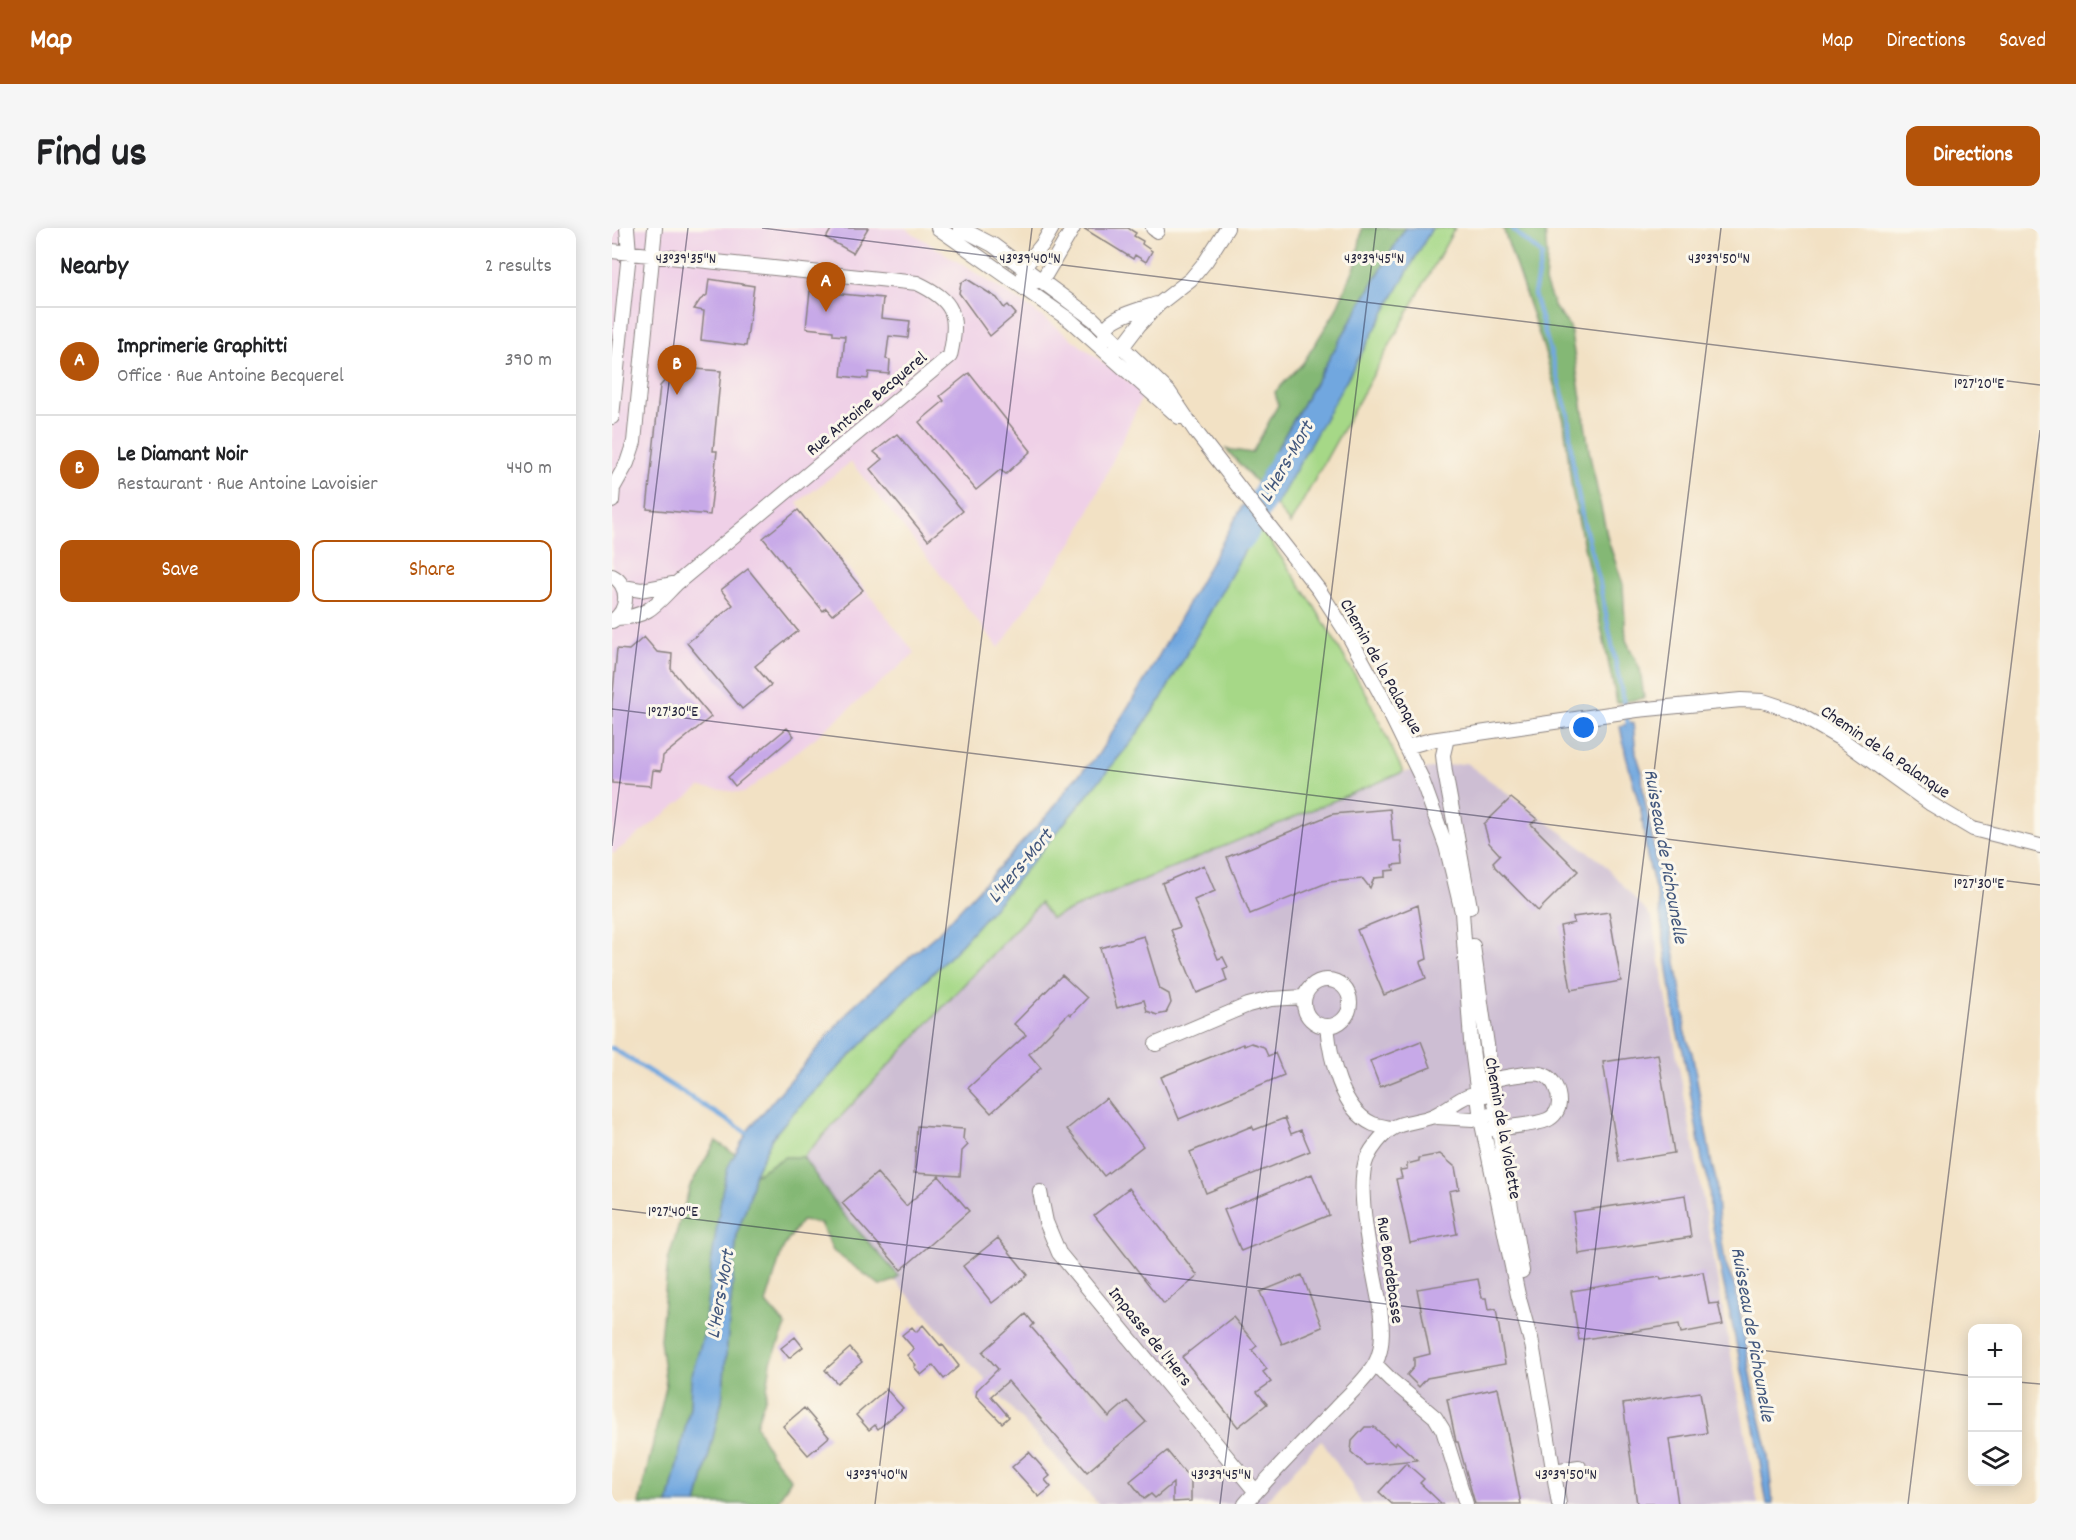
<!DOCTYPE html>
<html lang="en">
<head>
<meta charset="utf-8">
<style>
  :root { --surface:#fff; --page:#f6f6f6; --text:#202124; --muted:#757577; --line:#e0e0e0; --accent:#b45309 }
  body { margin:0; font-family:Dekko,sans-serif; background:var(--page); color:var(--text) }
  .controls { position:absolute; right:18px; bottom:18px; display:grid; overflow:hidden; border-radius:12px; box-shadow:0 3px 15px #0003 }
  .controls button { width:54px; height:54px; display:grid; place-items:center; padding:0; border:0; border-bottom:2px solid var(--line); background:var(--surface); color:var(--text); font:30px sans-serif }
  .you { position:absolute; left:972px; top:500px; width:21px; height:21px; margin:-15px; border:4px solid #fff; border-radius:50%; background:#1a73e8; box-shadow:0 0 0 9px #1a73e833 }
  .badge { display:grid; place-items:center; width:39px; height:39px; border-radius:50%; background:var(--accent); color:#fff; font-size:20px; font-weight:700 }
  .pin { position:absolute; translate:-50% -50px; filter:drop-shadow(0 2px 3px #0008) }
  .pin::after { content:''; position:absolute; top:32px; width:21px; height:18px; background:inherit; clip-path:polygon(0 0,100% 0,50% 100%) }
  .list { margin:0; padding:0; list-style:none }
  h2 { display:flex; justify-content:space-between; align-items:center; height:78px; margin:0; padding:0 24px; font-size:26px }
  h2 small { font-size:20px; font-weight:400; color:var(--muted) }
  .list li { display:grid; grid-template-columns:39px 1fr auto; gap:18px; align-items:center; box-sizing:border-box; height:108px; padding:0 24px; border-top:2px solid var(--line) }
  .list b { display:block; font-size:22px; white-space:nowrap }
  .list p { margin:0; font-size:20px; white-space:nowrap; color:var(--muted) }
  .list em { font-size:20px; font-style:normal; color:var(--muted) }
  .actions { display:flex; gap:12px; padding:18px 24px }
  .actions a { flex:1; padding:14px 0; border:2px solid var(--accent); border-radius:12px; text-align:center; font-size:21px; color:var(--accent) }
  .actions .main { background:var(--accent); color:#fff }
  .icon { flex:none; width:33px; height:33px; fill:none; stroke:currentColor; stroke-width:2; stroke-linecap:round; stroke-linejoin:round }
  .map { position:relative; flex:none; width:1428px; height:1276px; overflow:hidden; border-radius:12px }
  header { display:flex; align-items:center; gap:36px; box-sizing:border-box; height:84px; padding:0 30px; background:var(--accent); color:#fff }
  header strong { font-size:28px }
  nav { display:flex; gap:33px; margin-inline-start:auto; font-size:21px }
  .intro { display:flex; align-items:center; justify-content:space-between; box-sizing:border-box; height:144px; padding:0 36px }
  h1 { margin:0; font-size:42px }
  .button { padding:15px 27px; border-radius:12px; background:var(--accent); color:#fff; font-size:21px; font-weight:700 }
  main { display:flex; gap:36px; padding:0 36px }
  aside { flex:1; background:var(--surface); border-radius:12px; box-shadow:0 3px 15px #0003 }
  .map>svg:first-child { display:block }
</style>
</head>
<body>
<header>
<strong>Map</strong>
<nav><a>Map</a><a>Directions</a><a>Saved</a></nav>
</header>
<div class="intro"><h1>Find us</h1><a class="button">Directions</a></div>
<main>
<aside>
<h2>Nearby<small>2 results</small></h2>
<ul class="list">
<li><span class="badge">A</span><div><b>Imprimerie Graphitti</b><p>Office · Rue Antoine Becquerel</p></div><em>390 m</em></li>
<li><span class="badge">B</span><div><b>Le Diamant Noir</b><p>Restaurant · Rue Antoine Lavoisier</p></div><em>440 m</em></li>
</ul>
<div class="actions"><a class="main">Save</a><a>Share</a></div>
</aside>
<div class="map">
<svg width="1428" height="1276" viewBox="0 0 1428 1276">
  <rect width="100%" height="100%" fill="#fbf7ec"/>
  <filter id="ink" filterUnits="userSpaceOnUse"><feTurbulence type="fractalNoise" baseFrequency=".0167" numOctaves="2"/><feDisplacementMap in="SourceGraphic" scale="12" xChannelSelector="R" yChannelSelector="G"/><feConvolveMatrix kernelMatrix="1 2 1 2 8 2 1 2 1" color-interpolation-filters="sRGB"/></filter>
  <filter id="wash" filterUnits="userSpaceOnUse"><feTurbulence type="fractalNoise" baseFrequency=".008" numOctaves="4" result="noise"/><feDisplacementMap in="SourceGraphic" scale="24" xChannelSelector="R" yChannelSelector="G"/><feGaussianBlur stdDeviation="1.35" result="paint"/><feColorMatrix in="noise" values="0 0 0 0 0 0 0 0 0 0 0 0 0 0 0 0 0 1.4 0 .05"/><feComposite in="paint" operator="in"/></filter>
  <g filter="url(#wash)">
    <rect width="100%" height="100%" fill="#f2e1c4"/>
    <path fill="#efd0e7" d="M0,0H293L417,79L532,165L468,303L387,420L239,234L185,275L303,425L204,509L132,565L88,559L2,625H0Z"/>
    <path fill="#cdbed3" d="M854,535L990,634L1040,690L1146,1276H749L738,1255L709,1212L651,1276H486L181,940L428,674L786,545Z"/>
    <path fill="#a6d887" stroke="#647d61" stroke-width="1.5" d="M820,0H843L678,296L664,277Z
      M647,297L701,376L756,469L791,544L439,690L428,675L191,929H173L142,947L160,910L179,887L343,723L391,669L521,512L549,471Z"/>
    <path fill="#84b874" stroke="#536d58" stroke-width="1.5" d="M750,0H793L645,255L614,221L640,225L666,177L663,164L691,135L722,86L744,36Z
      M891,0H933L935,29L933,54L943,80L958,99L978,228L996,312L1011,357L1014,412L1028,441L1032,470L1005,475L960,262L952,193L933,124Z
      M104,913L124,927L116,939L99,1037L92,1106L79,1149L78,1179L56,1276H27L54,1159L48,1111L56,1033L78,958Z
      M173,929H191L230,985L287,1048L283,1052L269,1058L221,1023L208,995L189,993L171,1020L154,1075L174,1098L159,1134L154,1167L144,1197L159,1227L179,1251L164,1276H85L110,1172L125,1005L137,971L142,947Z"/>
    <path fill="#71a7df" stroke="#4a648d" stroke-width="1.5" d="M793,0H820L664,277L645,255Z
      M631,277L647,297L549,471L521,512L391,669L343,723L179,887L160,910L142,947L137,971L125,1005L110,1172L85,1276H56L78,1179L79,1149L92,1106L99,1037L110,964L116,939L137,901L244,775L326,705L439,583L459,555L486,527L536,447Z
      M1021,495L1024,525L1030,544L1031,564L1041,614L1043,632L1053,669L1073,788L1072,802L1080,825L1100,937L1104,952L1106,985L1113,1035L1124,1062L1143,1169L1155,1220L1161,1276H1155L1143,1204L1107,1034L1098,982L1097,954L1090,932L1071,822L1065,803L1046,672L1035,628L1029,583L1014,528L1008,498Z"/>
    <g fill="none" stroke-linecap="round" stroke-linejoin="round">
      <path stroke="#71a7df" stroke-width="4.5" d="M901,0L902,3L930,27L922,66L956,186L960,230L970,288L987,352L1017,501
        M0,820L140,908"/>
      <path stroke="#71a7df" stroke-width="27" d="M631,308L671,234"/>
    </g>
    <g id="blocks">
      <path fill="#c7a9e8" d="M220,0H256L241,25L214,10Z
        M471,0H516L524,5L522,8L531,13L530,16L540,23L534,34L523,27L521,31Z
        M97,51L142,58L134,118L89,112L92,83L82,81L88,72L95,67Z
        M355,51L385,70L392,80L396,77L404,86L378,108L347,65L349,55Z
        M198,63L271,70L269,90L298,93L296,110L277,108L274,131L278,132L277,146L257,144L256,151L229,148L233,108L221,107V103L194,100Z
        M70,140L109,143L101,223H105L98,287L35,281L48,158L58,147L69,148Z
        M357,145L419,223L394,246L388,242L364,262L307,194L332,173L328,168Z
        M285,206L351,283L316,312L258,241L270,231L262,224Z
        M186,282L251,362L220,387L214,380L211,383L151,310Z
        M136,341L186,403L143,438L159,457L130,481L75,415L121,377L109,362Z
        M32,409L45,424L60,426L59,441L99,489L51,528L49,543L41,542L39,558L0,555V475L5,421L17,422Z
        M175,500L182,508L123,558L116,549Z
        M899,570L925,591L919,596L966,643L926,683L883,639L881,634L888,627L877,615L872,596Z
        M778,581L781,613H789L791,636L781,637L782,642L773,643V649L762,650L758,660L751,651L717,654L638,686L615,629L721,586Z
        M592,637L603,663L582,672L606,731L611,729L616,739L611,741L615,753L585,765L559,702L568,699L550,655Z
        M806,677L815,731L808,734L814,750L772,767L745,702Z
        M997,684L1009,753L959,762L948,698L962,695L961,689Z
        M532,708L548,761L557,766L559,775L554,785L545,787L535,783L532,772L505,780L488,720Z
        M450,747L475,770L459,787L457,785L417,826L429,840L379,885L356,860L414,807L402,796Z
        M809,813L819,839L768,859L758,833Z
        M639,815L652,819L656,828L663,825L672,847L567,891L549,849L631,816L632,818Z
        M1046,826L1062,925L1007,934L991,834Z
        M494,870L531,918L492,948L455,901Z
        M673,890L679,906L689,902L698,923L594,965L578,924L640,898L642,902Z
        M305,898L352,901L351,911L356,917L350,923L348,948L302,945Z
        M828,926L843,939L847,961L837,963L845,1006L798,1015L784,951L790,950L788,942L795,941V936L807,933V930Z
        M265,945L294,978L327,948L357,983L289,1042L230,975Z
        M700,946L717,987L629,1023L612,982Z
        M517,960L586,1048L552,1076L482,987Z
        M1073,967L1079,1009L967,1026L961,984Z
        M386,1010L416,1047L380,1075L351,1038Z
        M1091,1044L1097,1076L1106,1075L1111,1097L1069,1105L1067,1096L967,1112L959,1063L1048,1049L1049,1052Z
        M690,1047L710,1099L670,1116L648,1064Z
        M866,1051L870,1070H874L876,1082L884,1081L893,1136L815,1150L807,1159L795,1147L802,1139V1130L818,1126L805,1061Z
        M414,1086L422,1096L419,1099L497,1189L515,1173L534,1194L475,1244L396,1153L379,1168L397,1189L390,1195L364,1168L365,1162L386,1141L371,1124Z
        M621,1089L645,1118L640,1122L655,1141L651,1144L659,1154L645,1164L655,1176L626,1199L570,1129Z
        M311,1097L328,1117L330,1116L347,1138L332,1151L321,1137L309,1147L302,1139L304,1137L295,1127L302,1121L290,1107L300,1099L304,1104Z
        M183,1109L191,1119L177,1130L169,1120Z
        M238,1120L250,1134L225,1155L213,1142Z
        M886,1160L909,1276H863L846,1214H844L843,1209L835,1171Z
        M274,1161L291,1180L266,1201L263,1197L257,1202L244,1187Z
        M1088,1164L1095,1205L1057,1211L1066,1276H1025L1011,1176Z
        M192,1180L217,1209L196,1227L171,1198Z
        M753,1199H762L782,1217L785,1214L805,1232L754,1237L739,1224L740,1213Z
        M555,1223L579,1252V1273L561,1274V1255L543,1270L539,1266L532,1271L518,1253Z
        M417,1224L438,1248L433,1252L439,1259L427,1269L400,1239Z
        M794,1235L812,1251L808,1255L830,1276H780L767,1264Z"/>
    </g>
  </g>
  <g filter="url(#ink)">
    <use href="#blocks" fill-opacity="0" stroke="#8a8280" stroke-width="1.5"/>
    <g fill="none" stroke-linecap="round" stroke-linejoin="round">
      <g stroke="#8a8280" stroke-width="16">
        <path id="minor" d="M326,0L459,93L567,189
          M348,0L381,17L481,91L557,164L584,204L707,362L738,410L768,465L809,549L834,618L841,646L850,684L859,813L869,891L906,1067L920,1117
          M541,0L545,3
          M0,23L305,55C343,73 347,87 338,128L65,355C44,376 37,389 5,390
          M412,47V39L430,17L440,0
          M422,54L429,52L434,46L461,0
          M493,110C493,109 493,102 494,101C499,88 533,80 545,76
          M504,120L511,118L527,97L547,76L579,51L594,33L615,0
          M0,189L17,25L15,0
          M0,273L1,260L15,235L22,214L43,0
          M0,348C18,357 17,383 0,393
          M11,359L29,362L65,355
          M835,510L831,527L833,544L858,679
          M794,519L819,512L1025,482L1129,472L1151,473L1181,483L1229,511L1319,576L1361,601L1428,618
          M861,718L893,944L910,1043
          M692 775a23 23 0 1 1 46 0a23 23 0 1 1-46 0Z
          M715,798C718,829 729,882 761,896C767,898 774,899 779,900
          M544,816L636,777L659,771L692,769
          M872,853C886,851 920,842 932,847C942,851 947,864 947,874C947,882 942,889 935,892C923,897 894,899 879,901
          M825,889L861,891L877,887
          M428,964L434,994L447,1025L644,1264
          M919,1110L947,1276
          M763,1136L779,1152L823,1189L831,1202L854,1276
          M942,1243L967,1239
          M633,1276C662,1243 693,1212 724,1180C736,1167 754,1152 763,1136C773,1118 770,1093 767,1073C761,1040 742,959 755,930C760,920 769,908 778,902C789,893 808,894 821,888C838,881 856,860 873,867"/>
      </g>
      <use href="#minor" stroke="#fff" stroke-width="14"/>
    </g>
  </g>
  <path fill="none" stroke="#22223b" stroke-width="1.5" stroke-opacity="0.45" d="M150,0L1428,157M0,481L1428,657M0,618L76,0M0,981L1360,1148M1406,1154L1428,1156M263,1276L420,0M608,1276L764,0M952,1276L1109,0M1296,1276L1428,202"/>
  <g text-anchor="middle" stroke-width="6" stroke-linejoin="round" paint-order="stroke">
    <g font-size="18" fill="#22223b" stroke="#fbf7ec">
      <text transform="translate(254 175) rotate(-40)" y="6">Rue Antoine Becquerel</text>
      <text transform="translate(770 438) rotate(61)" y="6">Chemin de la Palanque</text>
      <text transform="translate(1274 523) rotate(34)" y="6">Chemin de la Palanque</text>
      <text transform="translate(892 900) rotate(80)" y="6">Chemin de la Violette</text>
      <text transform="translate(779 1042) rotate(82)" y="6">Rue Bordebasse</text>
      <text transform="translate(539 1108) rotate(51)" y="6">Impasse de l'Hers</text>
    </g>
    <g font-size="20" font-style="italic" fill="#42577d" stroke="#fbf7ec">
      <text transform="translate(673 233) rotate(-60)" y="7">L'Hers-Mort</text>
      <text transform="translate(1055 628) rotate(80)" y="7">Ruisseau de Pichounelle</text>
      <text transform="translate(407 637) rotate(-50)" y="7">L'Hers-Mort</text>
      <text transform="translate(107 1066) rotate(-80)" y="7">L'Hers-Mort</text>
      <text transform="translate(1142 1106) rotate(80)" y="7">Ruisseau de Pichounelle</text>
    </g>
  </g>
  <g font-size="15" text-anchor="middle" fill="#22223b" stroke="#fbf7ec" stroke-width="6" stroke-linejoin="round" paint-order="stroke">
    <text x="74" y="35">43°39'35"N</text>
    <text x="418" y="35">43°39'40"N</text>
    <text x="762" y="35">43°39'45"N</text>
    <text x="1107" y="35">43°39'50"N</text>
    <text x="1367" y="160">1°27'20"E</text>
    <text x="61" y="488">1°27'30"E</text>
    <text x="1367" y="660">1°27'30"E</text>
    <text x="61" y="988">1°27'40"E</text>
    <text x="265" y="1251">43°39'40"N</text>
    <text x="609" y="1251">43°39'45"N</text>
    <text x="954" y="1251">43°39'50"N</text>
  </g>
</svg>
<div class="controls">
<button>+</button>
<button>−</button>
<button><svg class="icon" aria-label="layers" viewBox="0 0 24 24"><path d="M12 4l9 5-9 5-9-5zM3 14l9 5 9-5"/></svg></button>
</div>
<div class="you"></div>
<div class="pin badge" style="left:214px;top:84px">A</div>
<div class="pin badge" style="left:65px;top:167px">B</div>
</div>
</main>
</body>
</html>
